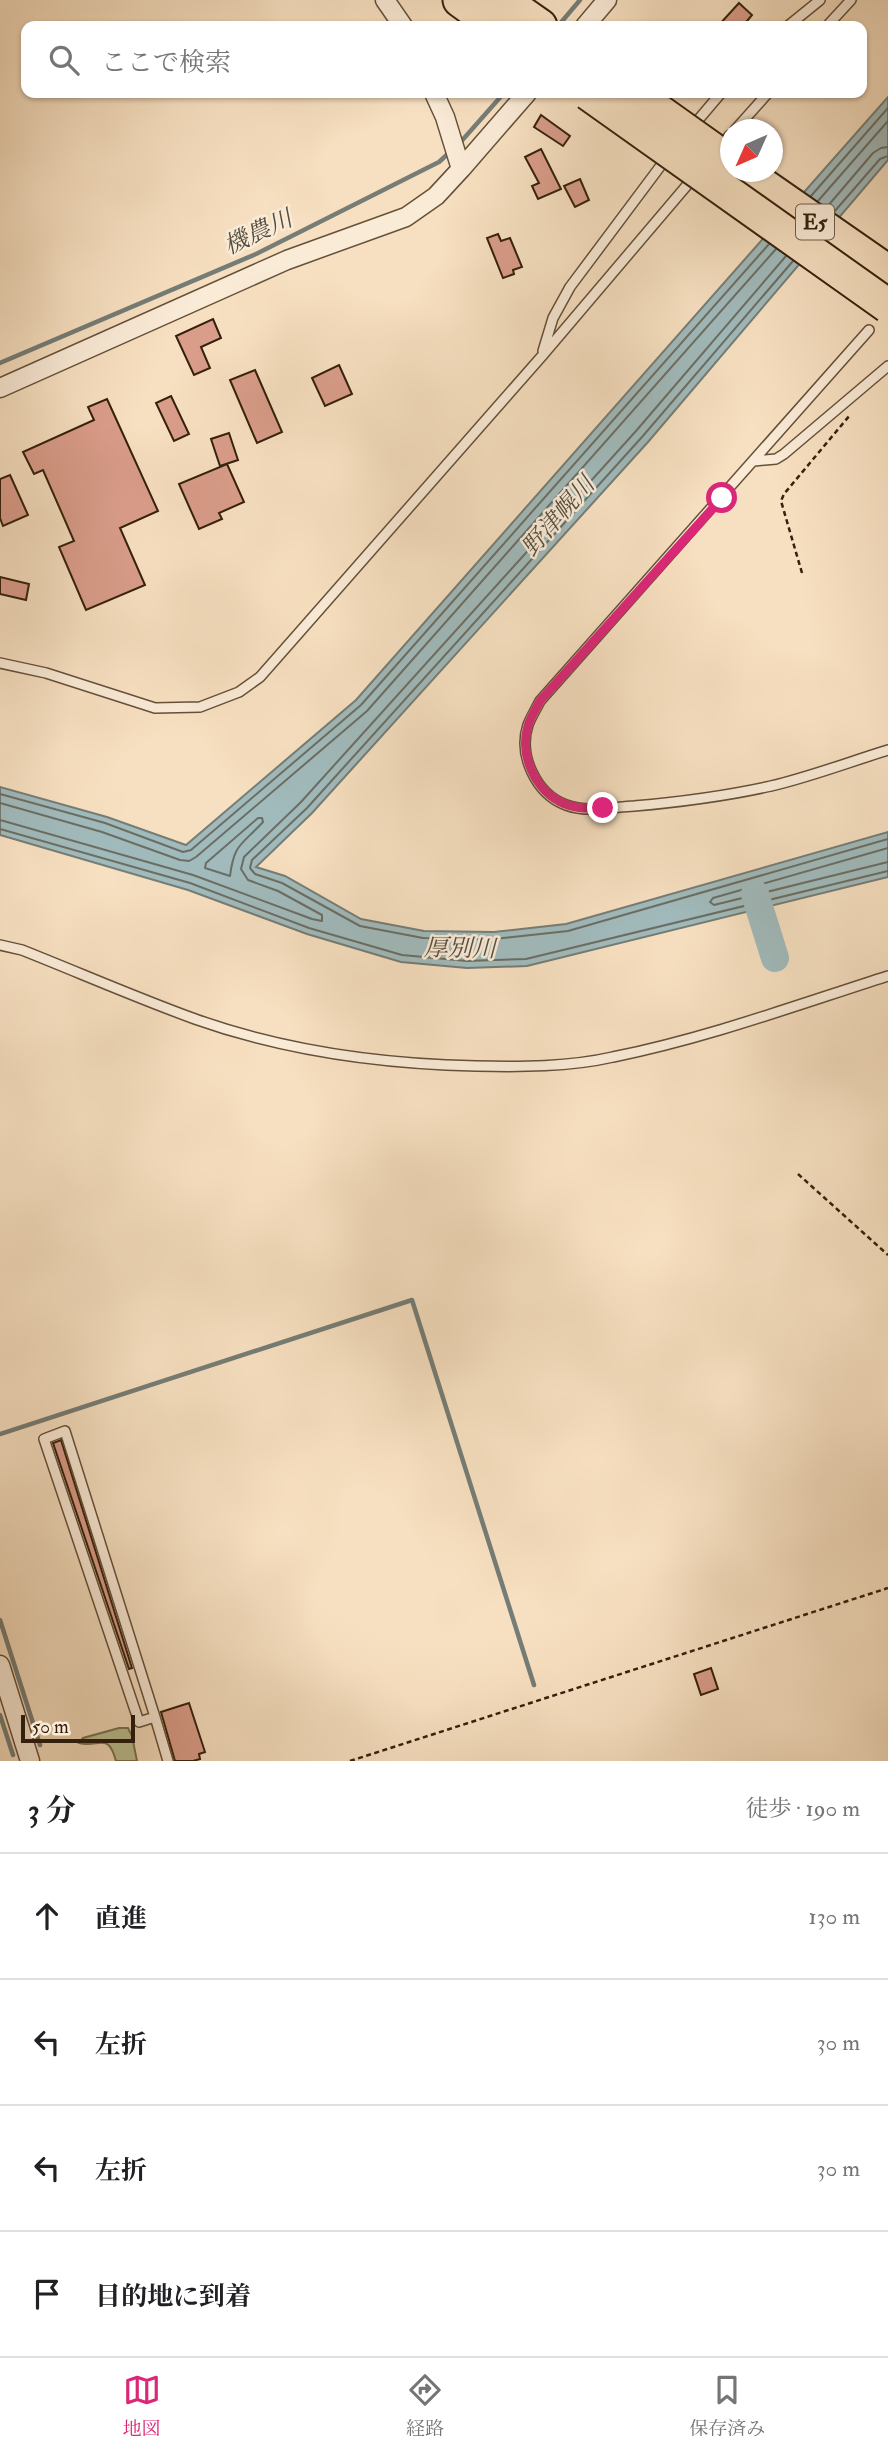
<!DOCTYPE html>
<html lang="ja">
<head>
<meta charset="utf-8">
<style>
  :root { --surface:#fff; --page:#f6f6f6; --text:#202124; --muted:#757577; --line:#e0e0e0; --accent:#db2777 }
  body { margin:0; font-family:"IM FELL Double Pica","Noto Serif JP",serif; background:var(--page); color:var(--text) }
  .compass { position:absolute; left:720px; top:119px; width:63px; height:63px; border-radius:50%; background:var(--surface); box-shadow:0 2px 5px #0004; rotate:225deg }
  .scale { position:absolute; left:21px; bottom:18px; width:114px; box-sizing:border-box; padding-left:7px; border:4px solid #34200c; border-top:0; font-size:19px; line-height:24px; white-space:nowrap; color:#34200c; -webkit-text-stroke:5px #faebd7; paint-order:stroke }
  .stop { position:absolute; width:21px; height:21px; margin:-16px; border:5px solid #db2777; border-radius:50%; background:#fff }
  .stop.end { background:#db2777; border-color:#fff; box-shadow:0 2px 7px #0008 }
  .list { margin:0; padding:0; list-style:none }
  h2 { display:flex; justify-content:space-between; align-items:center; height:91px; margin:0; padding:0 28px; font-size:30px }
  h2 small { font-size:23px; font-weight:400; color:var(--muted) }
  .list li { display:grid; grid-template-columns:46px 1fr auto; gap:21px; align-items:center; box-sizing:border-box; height:126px; padding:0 28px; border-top:2px solid var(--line) }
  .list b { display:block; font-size:26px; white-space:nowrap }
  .list em { font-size:23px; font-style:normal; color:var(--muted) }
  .icon { flex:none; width:38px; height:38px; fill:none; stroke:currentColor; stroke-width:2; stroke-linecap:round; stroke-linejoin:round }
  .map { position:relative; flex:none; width:888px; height:1761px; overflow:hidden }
  .search { position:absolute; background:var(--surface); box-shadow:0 2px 5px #0004; left:21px; right:21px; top:21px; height:77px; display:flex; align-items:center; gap:18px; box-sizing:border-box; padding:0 24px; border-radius:14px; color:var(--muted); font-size:26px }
  .sheet { height:595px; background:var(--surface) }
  nav { display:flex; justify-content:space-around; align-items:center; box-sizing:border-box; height:98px; border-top:2px solid var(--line); background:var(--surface); font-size:19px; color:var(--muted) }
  nav a { display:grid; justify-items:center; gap:4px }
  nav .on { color:var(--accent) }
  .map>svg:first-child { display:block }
</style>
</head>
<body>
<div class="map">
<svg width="888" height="1761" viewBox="0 0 888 1761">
  <rect width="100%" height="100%" fill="#f7e0c1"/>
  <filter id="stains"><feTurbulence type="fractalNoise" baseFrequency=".00286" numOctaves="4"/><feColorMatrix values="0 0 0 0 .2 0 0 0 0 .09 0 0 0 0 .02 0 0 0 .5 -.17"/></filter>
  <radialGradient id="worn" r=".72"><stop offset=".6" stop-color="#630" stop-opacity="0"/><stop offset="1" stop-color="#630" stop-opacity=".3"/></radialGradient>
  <path fill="#bbc294" stroke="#787150" stroke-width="2" d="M119,1728H128L132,1736L137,1761H116C108,1731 99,1748 79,1743L83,1738Z"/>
  <path fill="#a1bbbd" stroke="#757d76" stroke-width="2" d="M888,97V160L648,442L312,813L256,867L285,876L361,919L424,931L494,932L566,924L888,832V877L527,966L467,968L401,962L307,934L188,890L0,835V787L107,817L186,845L356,700Z"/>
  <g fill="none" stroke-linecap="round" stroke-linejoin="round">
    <path stroke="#6a6e64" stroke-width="2" d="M811,196L888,108
      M818,201L888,121
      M827,207L873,153L881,148L888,147
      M834,212L880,159L888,156
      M793,261L642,437L307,808L252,860L250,868L255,874L282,883L360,926L423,938L494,939L568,931L888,839
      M0,794L105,823L183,852L191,850L361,705L769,244
      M0,803L102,832L180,860L189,861L196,857L367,711L776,249
      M258,818H262L263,822C242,845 234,843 230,876L205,868L206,863Z
      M0,820L193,875L312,919L322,921V915L278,891L248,880L241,869L244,857L301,802L636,431L786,256
      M0,829L190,883L309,928L402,955L467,961L526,959L888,871
      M888,848L713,898L710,902L714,905L888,862"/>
    <path stroke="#757d76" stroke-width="4.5" d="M558,26L580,0
      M458,145L504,93
      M0,363L256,254L439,162L452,150
      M0,1434L412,1300L534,1685
      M0,1620L40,1745
      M0,1715L13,1755"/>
    <path stroke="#a1bbbd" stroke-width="28" d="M755,894L775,958"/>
  </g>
  <path fill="#da9d8a" stroke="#34200c" stroke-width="2" d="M739,3L752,15L743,26H718Z
    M541,115L570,136L563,146L534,127Z
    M541,149L561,189L538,199L532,186L539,183L525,157Z
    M580,179L589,200L575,207L564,186Z
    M498,234L501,241L510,238L522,267L513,270L514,274L503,278L487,238Z
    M213,319L221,338L201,347L210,368L194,375L176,336Z
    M339,365L352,394L325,406L312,378Z
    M255,370L282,432L257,443L230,380Z
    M171,396L189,434L174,441L156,403Z
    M107,399L158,511L120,528L145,585L86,610L59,547L74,541L43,470L34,474L23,452L94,420L88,407Z
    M229,433L238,460L220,466L211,439Z
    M227,464L244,502L219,513L222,519L199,529L179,484Z
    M10,475L28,515L3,526L0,518V479Z
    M0,577L29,584L26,600L0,594Z
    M61,1440L132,1668L129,1669L53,1443Z
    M711,1668L718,1689L701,1695L694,1674Z
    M189,1703L205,1752L199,1754L200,1759L193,1761H175L161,1712Z"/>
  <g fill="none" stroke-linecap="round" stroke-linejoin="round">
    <g stroke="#655039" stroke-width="12">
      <path id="service" d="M788,26L820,0
        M827,26L851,0
        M693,126L721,93
        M735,130L768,93
        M719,148L730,135
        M869,330L540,701C536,709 531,717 528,725C518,755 536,794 566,805C587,813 613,807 634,806C680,802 726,796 771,786C810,777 849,762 888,750
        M543,351L553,318L570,287L668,156
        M754,461L776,459L784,454L888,366
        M0,663L46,673L155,708L200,707L239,692L260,677L304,627L542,356L694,177
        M0,945L22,950C80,973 137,998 195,1019C285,1051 381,1064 476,1066C521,1067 569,1067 613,1057C707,1038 797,1005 888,976
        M155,1717L139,1722L44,1439L65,1431L155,1717L168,1761"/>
    </g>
    <g stroke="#655039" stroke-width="21">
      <path id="minor" d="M385,0L403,26
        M585,26L607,0
        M434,93L445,117L461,169
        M0,388L287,260L406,217L436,196L461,169L527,93
        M0,1665L30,1761"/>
    </g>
    <g stroke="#34200c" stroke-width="37">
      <path id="motorway" d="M460,0L496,26
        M503,0L540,26
        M744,172L888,272"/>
    </g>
    <path stroke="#34200c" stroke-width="2.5" stroke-dasharray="5 3.5" stroke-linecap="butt" d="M802,573L781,501L784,494L850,415
      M798,1174L888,1255
      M350,1761L888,1588"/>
    <use href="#service" stroke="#faebd7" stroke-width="9"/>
    <use href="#minor" stroke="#faebd7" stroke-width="18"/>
    <use href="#motorway" stroke="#f7e0c1" stroke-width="33"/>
    <g stroke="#34200c" stroke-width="37" stroke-linecap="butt">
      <path id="motorway-bridge" d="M588,93L888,306
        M633,93L730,162"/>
    </g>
    <use href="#motorway-bridge" stroke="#f7e0c1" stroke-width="33"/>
  </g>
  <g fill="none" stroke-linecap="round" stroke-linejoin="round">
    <path stroke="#db2777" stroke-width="9" d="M603,808C590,808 576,809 565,804C536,792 519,756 528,726C530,718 536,709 540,701L722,498"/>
  </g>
  <g text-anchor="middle" stroke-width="5" stroke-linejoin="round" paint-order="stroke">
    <rect fill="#faebd7" stroke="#6f5d49" stroke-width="2" x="796" y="204.5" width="38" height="35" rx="5"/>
    <g font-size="21" font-weight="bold" fill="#34200c">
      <text x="815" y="229">E5</text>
    </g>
    <g font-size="24" font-style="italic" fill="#554e41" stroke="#faebd7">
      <text transform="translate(258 232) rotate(-25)" y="8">機農川</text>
      <text transform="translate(558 516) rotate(-49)" y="8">野津幌川</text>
      <text transform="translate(460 948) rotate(1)" y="8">厚別川</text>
    </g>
  </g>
  <rect width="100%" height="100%" filter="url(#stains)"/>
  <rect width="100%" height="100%" fill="url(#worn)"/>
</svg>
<svg class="compass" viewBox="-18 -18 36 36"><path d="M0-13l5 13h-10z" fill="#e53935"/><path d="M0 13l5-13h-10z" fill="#757577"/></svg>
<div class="scale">50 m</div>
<div class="stop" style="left:722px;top:498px"></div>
<div class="stop end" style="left:603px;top:808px"></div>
<div class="search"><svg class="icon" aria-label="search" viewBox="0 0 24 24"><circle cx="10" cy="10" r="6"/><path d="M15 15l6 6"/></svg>ここで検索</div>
</div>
<section class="sheet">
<h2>3 分<small>徒歩 · 190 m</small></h2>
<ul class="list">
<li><svg class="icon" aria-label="ahead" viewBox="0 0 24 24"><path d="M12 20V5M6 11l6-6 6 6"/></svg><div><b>直進</b></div><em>130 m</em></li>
<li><svg class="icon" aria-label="left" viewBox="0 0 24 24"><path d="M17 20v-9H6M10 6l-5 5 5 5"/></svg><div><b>左折</b></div><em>30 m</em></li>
<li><svg class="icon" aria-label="left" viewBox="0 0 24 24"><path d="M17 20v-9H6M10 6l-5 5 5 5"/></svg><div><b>左折</b></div><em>30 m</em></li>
<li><svg class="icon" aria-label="arrive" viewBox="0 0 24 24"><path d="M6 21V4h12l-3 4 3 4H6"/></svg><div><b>目的地に到着</b></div></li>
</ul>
</section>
<nav>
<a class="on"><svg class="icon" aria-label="map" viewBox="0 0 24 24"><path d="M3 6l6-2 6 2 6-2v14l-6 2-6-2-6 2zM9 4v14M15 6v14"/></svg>地図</a>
<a><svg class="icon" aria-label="directions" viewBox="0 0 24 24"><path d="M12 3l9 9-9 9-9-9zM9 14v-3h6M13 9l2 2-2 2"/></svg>経路</a>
<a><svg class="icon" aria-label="saved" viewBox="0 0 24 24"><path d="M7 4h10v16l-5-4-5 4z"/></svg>保存済み</a>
</nav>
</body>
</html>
